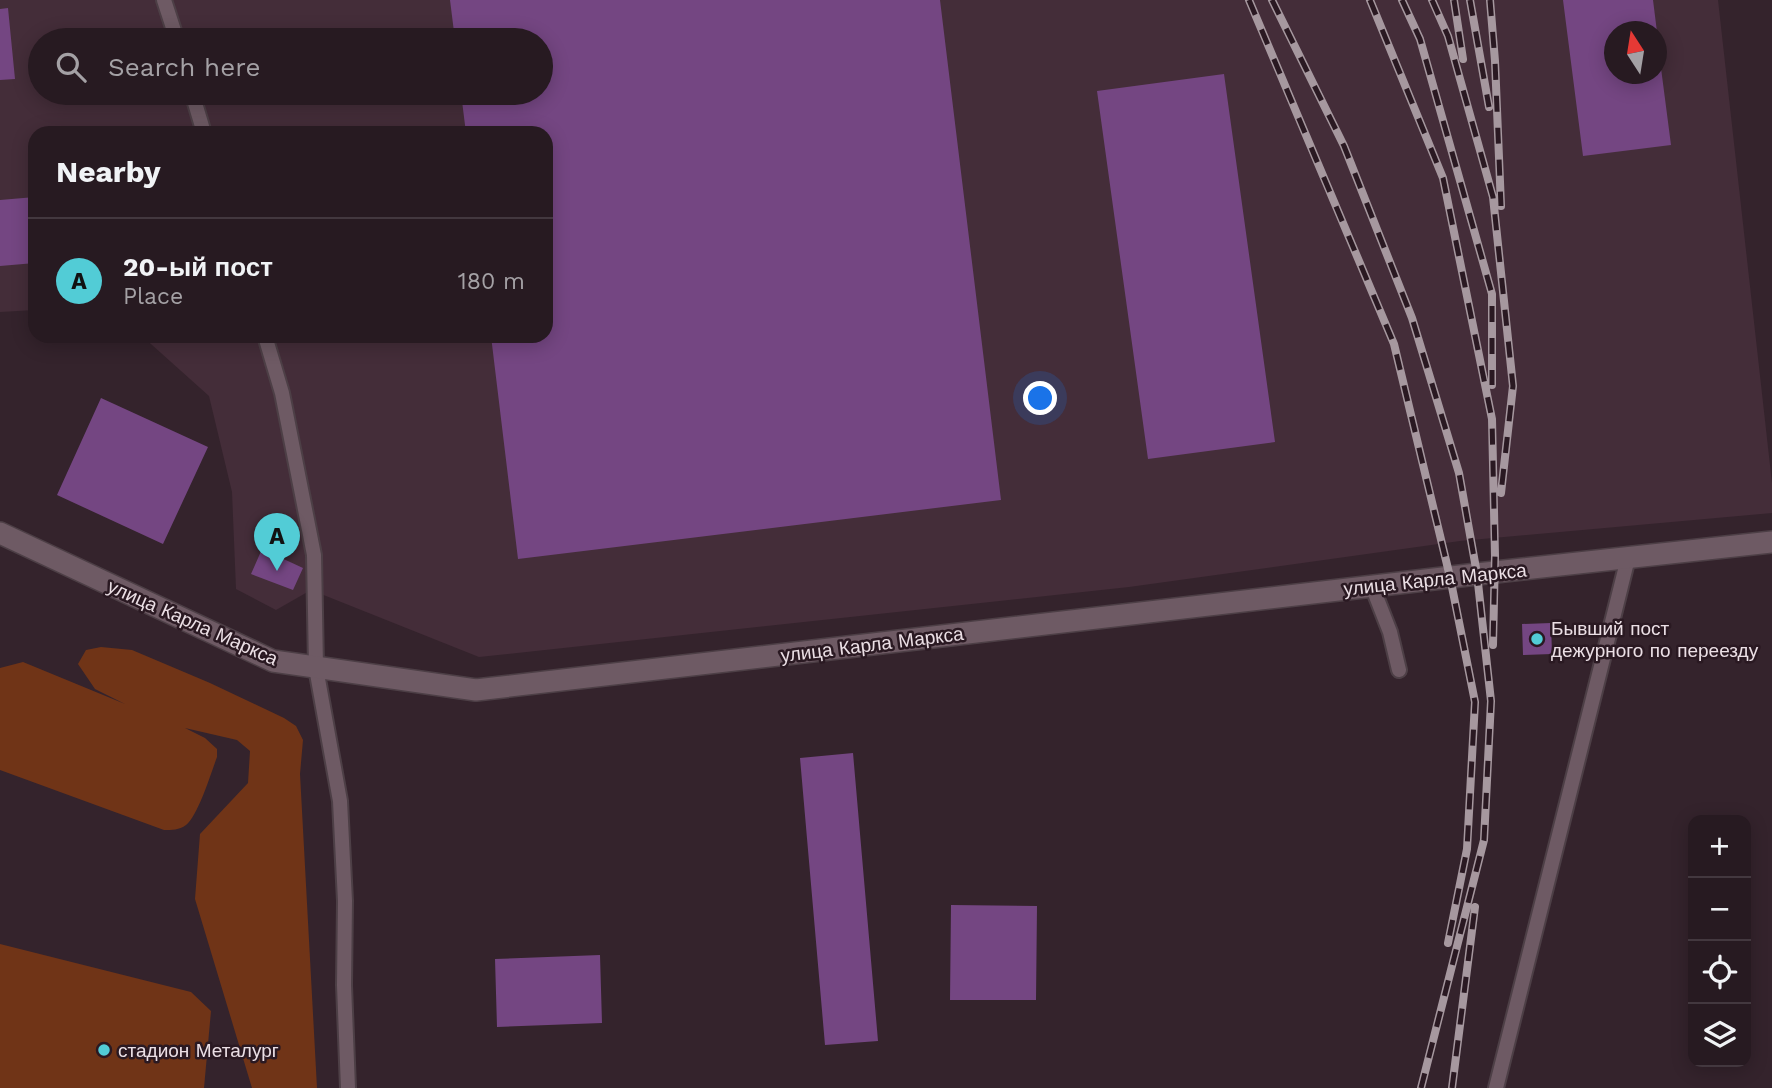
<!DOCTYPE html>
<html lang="en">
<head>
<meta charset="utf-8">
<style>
  :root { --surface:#271a21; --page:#33272e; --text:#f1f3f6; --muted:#a4a1a5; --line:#43383f; --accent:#52ccd6 }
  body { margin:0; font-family:"Work Sans",sans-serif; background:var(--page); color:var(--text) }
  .controls { position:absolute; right:21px; bottom:21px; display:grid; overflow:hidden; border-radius:14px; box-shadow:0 4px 18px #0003 }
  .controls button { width:63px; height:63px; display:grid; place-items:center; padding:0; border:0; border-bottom:2px solid var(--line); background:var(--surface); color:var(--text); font:35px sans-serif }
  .compass { position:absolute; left:1604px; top:21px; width:63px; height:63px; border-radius:50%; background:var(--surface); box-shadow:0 4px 18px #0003; rotate:348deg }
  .you { position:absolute; left:1041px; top:399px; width:24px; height:24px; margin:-18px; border:5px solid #fff; border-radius:50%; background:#1a73e8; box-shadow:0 0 0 10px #1a73e833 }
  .badge { display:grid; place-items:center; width:46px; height:46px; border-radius:50%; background:var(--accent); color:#111; font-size:23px; font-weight:700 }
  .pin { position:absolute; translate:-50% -58px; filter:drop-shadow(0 2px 4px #0008) }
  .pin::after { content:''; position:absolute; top:37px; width:24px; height:21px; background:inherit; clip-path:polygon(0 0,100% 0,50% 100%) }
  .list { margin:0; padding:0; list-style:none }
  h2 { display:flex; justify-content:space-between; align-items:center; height:91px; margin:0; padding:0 28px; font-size:30px }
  h2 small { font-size:23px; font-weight:400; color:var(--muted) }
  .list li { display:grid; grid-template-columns:46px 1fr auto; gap:21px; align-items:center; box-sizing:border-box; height:126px; padding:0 28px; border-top:2px solid var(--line) }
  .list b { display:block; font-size:26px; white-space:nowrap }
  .list p { margin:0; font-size:23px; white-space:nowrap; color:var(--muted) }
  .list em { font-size:23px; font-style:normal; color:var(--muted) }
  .icon { flex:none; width:38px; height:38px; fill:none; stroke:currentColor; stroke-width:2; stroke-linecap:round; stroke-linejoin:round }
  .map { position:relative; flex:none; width:1772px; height:1088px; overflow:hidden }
  .search { position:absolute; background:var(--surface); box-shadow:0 4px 18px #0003; left:28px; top:28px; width:525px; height:77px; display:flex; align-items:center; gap:18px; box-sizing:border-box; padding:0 24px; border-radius:38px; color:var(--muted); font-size:26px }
  .panel { position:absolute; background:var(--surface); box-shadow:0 4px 18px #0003; left:28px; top:126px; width:525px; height:217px; border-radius:21px }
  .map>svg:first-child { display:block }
</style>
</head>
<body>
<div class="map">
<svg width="1772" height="1088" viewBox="0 0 1772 1088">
  <rect width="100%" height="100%" fill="#34232c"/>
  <path fill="#442d39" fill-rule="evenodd" d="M0,0H1718L1772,483V513L1460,541L1129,587L479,657L311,590L276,610L236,589L232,492L209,396L142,336H546V133H35V310L0,312ZM1614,32H1656V74H1614ZM40,40H541V93H40Z"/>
  <path fill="#703417" d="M101,647L132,650L210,683L284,718L296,726L303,740L300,774L317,1088H252L195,899L200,834L248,783L250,751L237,740L185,728L205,738L217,749V757C211,773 198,816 186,825C179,830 172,830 164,830L0,770V668L23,662L125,704L95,689L78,664L86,650Z
    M0,944L191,992L211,1011L204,1088H0Z"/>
  <path fill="#744682" d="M450,0H940L1001,500L518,559L491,336H546V133H466L461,93H541V40H455Z
    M1563,0H1653L1657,32H1614V74H1656V45H1658L1671,145L1583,156Z
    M8,8L15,79L0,80V9Z
    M1224,74L1275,442L1148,459L1097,91Z
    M35,197V263L0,266V200Z
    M101,398L208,447L163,544L57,495Z
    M262,549L303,568L293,590L251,574Z
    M1551,623L1552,654L1523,655L1522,624Z
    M853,753L878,1041L825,1045L800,758Z
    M951,905L1037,906L1036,1000H950Z
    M600,955L602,1023L497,1027L495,959Z"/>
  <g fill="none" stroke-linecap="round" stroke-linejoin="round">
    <g stroke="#4d3f46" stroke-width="18">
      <path id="lane" d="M164,0L177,40
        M192,93L204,133
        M265,336L282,393L314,555L316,668L340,801L345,901L344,985L348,1088
        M1372,586L1390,632L1399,670
        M1496,1088L1628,558"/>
    </g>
    <g stroke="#4d3f46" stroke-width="24">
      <path id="street" d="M0,533L273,661L476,690L1477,574L1772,542"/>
    </g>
    <use href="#lane" stroke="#6e5a64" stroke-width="14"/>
    <use href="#street" stroke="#6e5a64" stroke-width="21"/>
    <g stroke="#a6989f" stroke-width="8">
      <path id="rail" d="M1249,0L1394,344L1450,577L1475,702L1467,849L1448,943
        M1272,0L1344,146L1412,318L1459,473L1477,574L1491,701L1484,840L1421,1088
        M1370,0L1443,178L1492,419L1495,556L1493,645
        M1402,0L1420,39L1492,294V385
        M1432,0L1448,36L1493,197L1513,386L1501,493
        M1454,0L1463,59
        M1470,0L1489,107
        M1490,0L1495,61L1501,206
        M1452,1088L1475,907"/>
    </g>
    <use href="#rail" stroke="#2a1922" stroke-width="5" stroke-dasharray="16" stroke-linecap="butt"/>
  </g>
  <g fill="#52ccd6" stroke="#2a1922" stroke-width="2.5">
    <circle cx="1537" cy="639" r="7"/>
    <circle cx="104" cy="1050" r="7"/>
  </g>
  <g text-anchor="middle" stroke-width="5" stroke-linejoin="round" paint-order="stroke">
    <g font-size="19" fill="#ebdfe5" stroke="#2a1922">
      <text transform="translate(1435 579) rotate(-6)" y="7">улица Карла Маркса</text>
      <text transform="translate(193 622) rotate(24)" y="7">улица Карла Маркса</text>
      <text transform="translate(872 644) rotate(-7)" y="7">улица Карла Маркса</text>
    </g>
    <g font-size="19" fill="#ebdfe5" stroke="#2a1922" text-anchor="start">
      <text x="1551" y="635">Бывший пост<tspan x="1551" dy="22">дежурного по переезду</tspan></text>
      <text x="118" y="1057">стадион Металург</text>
    </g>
  </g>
</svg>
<div class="controls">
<button>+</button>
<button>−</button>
<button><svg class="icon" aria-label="locate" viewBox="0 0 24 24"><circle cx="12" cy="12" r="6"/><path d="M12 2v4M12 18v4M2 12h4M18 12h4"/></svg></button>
<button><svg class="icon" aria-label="layers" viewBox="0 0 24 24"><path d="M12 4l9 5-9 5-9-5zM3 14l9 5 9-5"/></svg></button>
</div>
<svg class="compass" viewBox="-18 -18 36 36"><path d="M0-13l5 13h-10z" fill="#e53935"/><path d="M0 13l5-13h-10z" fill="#a4a1a5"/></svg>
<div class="you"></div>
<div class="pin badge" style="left:277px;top:571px">A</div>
<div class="search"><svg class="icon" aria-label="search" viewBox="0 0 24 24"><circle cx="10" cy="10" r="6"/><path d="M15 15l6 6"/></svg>Search here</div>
<section class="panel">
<h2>Nearby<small></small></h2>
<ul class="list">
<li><span class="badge">A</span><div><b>20-ый пост</b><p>Place</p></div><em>180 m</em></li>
</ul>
</section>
</div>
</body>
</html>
